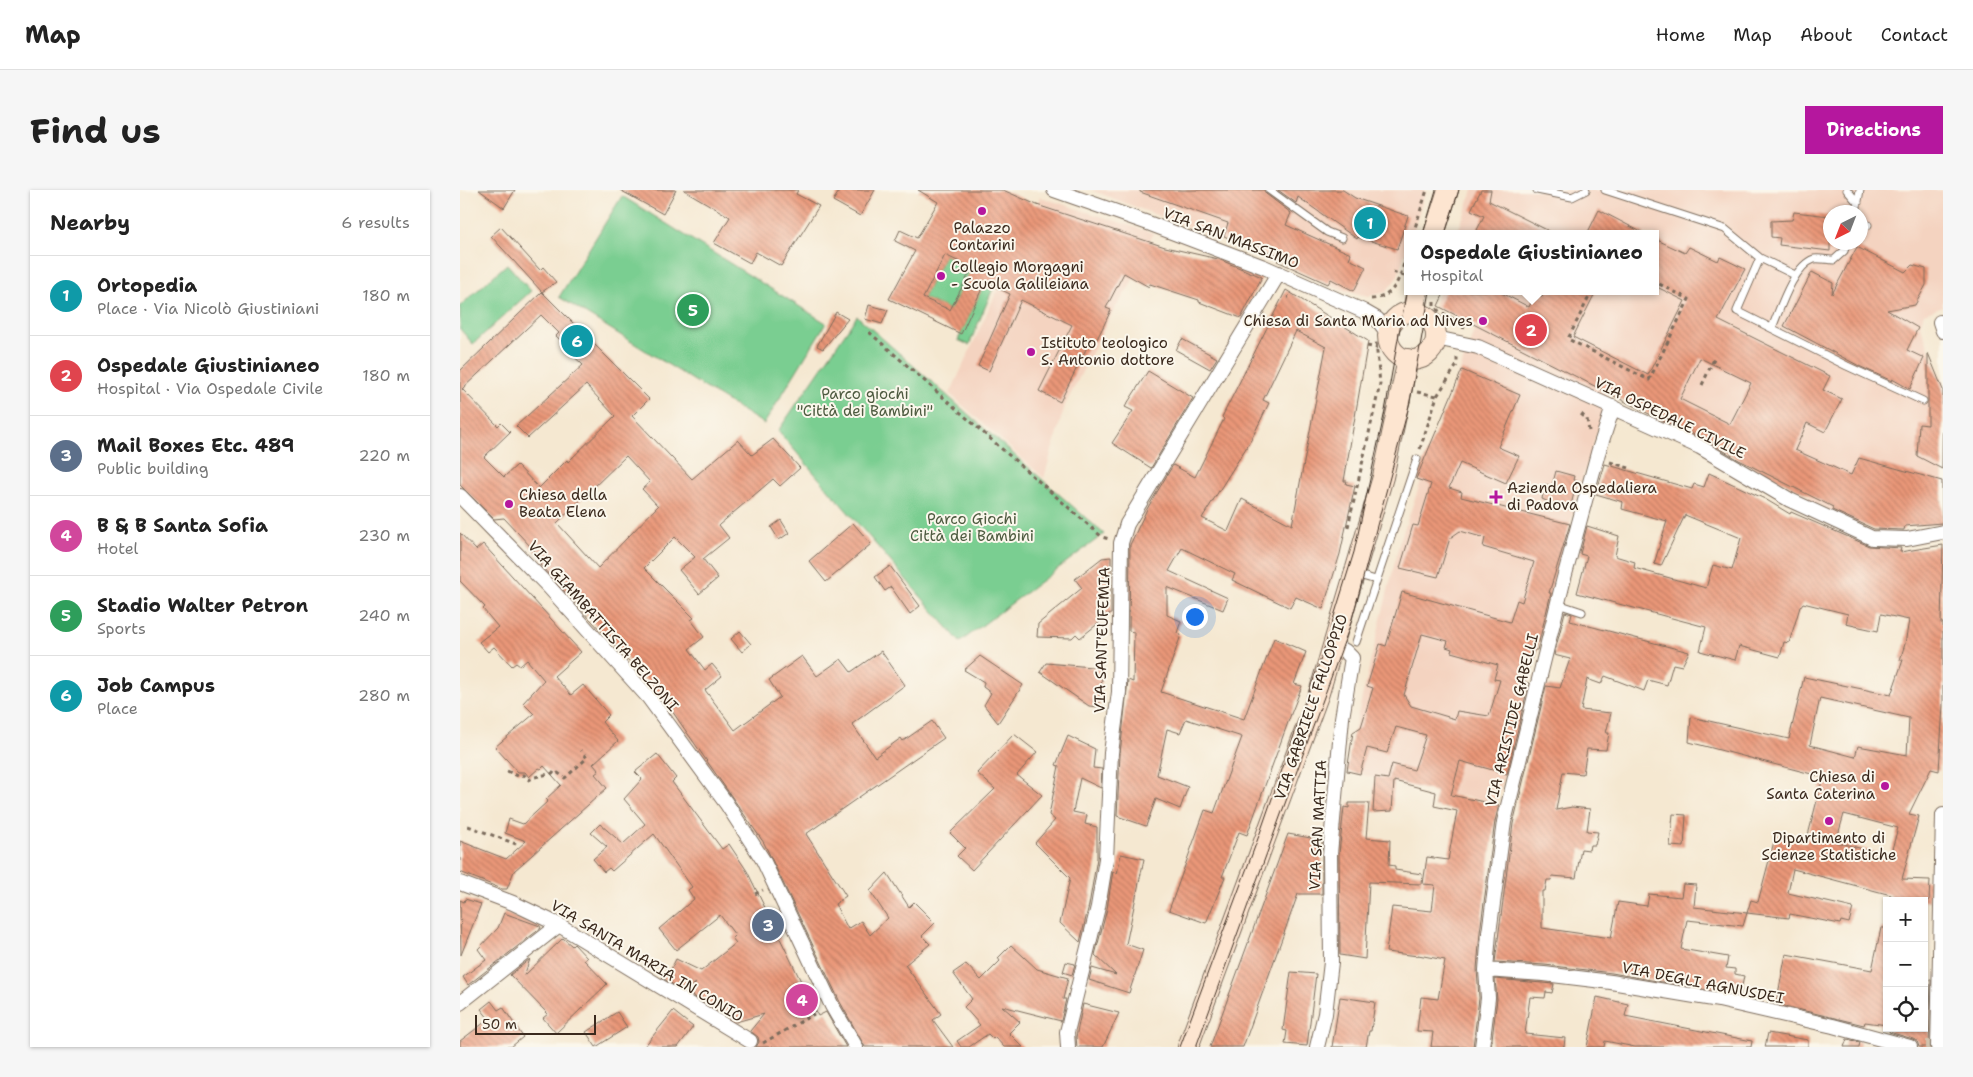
<!DOCTYPE html>
<html lang="en">
<head>
<meta charset="utf-8">
<style>
  :root { --surface:#fff; --page:#f6f6f6; --text:#222; --muted:#767676; --line:#e0e0e0; --accent:#b5179e }
  body { margin:0; font-family:"Shantell Sans",sans-serif; background:var(--page); color:var(--text) }
  .controls { position:absolute; right:15px; bottom:15px; display:grid; overflow:hidden; border-radius:0px; box-shadow:0 1px 4px #0004 }
  .controls button { width:45px; height:45px; display:grid; place-items:center; padding:0; border:0; border-bottom:1px solid var(--line); background:var(--surface); color:var(--text); font:25px sans-serif }
  .compass { position:absolute; left:1363px; top:15px; width:45px; height:45px; border-radius:50%; background:var(--surface); box-shadow:0 1px 4px #0004; rotate:222deg }
  .scale { position:absolute; left:15px; bottom:12px; width:121px; box-sizing:border-box; padding-left:5px; border:2px solid #3b2a1e; border-top:0; font-size:14px; line-height:18px; white-space:nowrap; color:#3b2a1e; -webkit-text-stroke:4px #fbf7ec; paint-order:stroke }
  .you { position:absolute; left:734px; top:426px; width:18px; height:18px; margin:-12px; border:4px solid #fff; border-radius:50%; background:#1a73e8; box-shadow:0 0 0 8px #1a73e833 }
  .badge { display:grid; place-items:center; width:32px; height:32px; border-radius:50%; background:var(--accent); color:#fff; font-size:16px; font-weight:700 }
  .pin { position:absolute; translate:-50% -50%; border:2px solid #fff; box-shadow:0 1px 5px #0006 }
  .popup { position:absolute; left:944px; top:40px; width:255px; height:65px; box-sizing:border-box; display:grid; place-content:center; border-radius:0px; background:var(--surface); filter:drop-shadow(0 1px 4px #0005); font-size:16px; white-space:nowrap; color:var(--muted) }
  .popup b { font-size:19px; color:var(--text) }
  .popup::after { content:''; position:absolute; left:50%; top:100%; margin-left:-10px; border:10px solid transparent; border-top-color:var(--surface) }
  .list { margin:0; padding:0; list-style:none }
  h2 { display:flex; justify-content:space-between; align-items:center; height:65px; margin:0; padding:0 20px; font-size:21px }
  h2 small { font-size:16px; font-weight:400; color:var(--muted) }
  .list li { display:grid; grid-template-columns:32px 1fr auto; gap:15px; align-items:center; box-sizing:border-box; height:80px; padding:0 20px; border-top:1px solid var(--line) }
  .list b { display:block; font-size:19px; white-space:nowrap }
  .list p { margin:0; font-size:16px; white-space:nowrap; color:var(--muted) }
  .list em { font-size:16px; font-style:normal; color:var(--muted) }
  .icon { flex:none; width:28px; height:28px; fill:none; stroke:currentColor; stroke-width:2; stroke-linecap:round; stroke-linejoin:round }
  .map { position:relative; flex:none; width:1483px; height:857px; overflow:hidden; border-radius:0px }
  header { display:flex; align-items:center; gap:30px; box-sizing:border-box; height:70px; padding:0 25px; background:var(--surface); border-bottom:1px solid var(--line) }
  header strong { font-size:24px }
  nav { display:flex; gap:28px; margin-inline-start:auto; font-size:18px }
  .intro { display:flex; align-items:center; justify-content:space-between; box-sizing:border-box; height:120px; padding:0 30px }
  h1 { margin:0; font-size:35px }
  .button { padding:12px 22px; border-radius:0px; background:var(--accent); color:#fff; font-size:18px; font-weight:700 }
  main { display:flex; gap:30px; padding:0 30px }
  aside { flex:1; background:var(--surface); border-radius:0px; box-shadow:0 1px 4px #0004 }
  .map>svg:first-child { display:block }
</style>
</head>
<body>
<header>
<strong>Map</strong>
<nav><a>Home</a><a>Map</a><a>About</a><a>Contact</a></nav>
</header>
<div class="intro"><h1>Find us</h1><a class="button">Directions</a></div>
<main>
<aside>
<h2>Nearby<small>6 results</small></h2>
<ul class="list">
<li><span class="badge" style="background:#0f9aa8">1</span><div><b>Ortopedia</b><p>Place · Via Nicolò Giustiniani</p></div><em>180 m</em></li>
<li><span class="badge" style="background:#e0444e">2</span><div><b>Ospedale Giustinianeo</b><p>Hospital · Via Ospedale Civile</p></div><em>180 m</em></li>
<li><span class="badge" style="background:#5c6f8a">3</span><div><b>Mail Boxes Etc. 489</b><p>Public building</p></div><em>220 m</em></li>
<li><span class="badge" style="background:#d1479c">4</span><div><b>B &amp; B Santa Sofia</b><p>Hotel</p></div><em>230 m</em></li>
<li><span class="badge" style="background:#2e9e5b">5</span><div><b>Stadio Walter Petron</b><p>Sports</p></div><em>240 m</em></li>
<li><span class="badge" style="background:#0f9aa8">6</span><div><b>Job Campus</b><p>Place</p></div><em>280 m</em></li>
</ul>
</aside>
<div class="map">
<svg width="1483" height="857" viewBox="0 0 1483 857">
  <defs>
    <pattern id="building-back-hatch" width="6" height="6" patternUnits="userSpaceOnUse" patternTransform="scale(1.25)"><rect width="6" height="6" fill="#ea9778"/><path d="M-1 5l2 2M0 0l6 6M5-1l2 2" fill="none" stroke="#bf7b62"/></pattern>
  </defs>
  <rect width="100%" height="100%" fill="#fbf7ec"/>
  <filter id="ink" filterUnits="userSpaceOnUse"><feTurbulence type="fractalNoise" baseFrequency=".02" numOctaves="2"/><feDisplacementMap in="SourceGraphic" scale="10" xChannelSelector="R" yChannelSelector="G"/><feConvolveMatrix kernelMatrix="1 2 1 2 8 2 1 2 1" color-interpolation-filters="sRGB"/></filter>
  <filter id="wash" filterUnits="userSpaceOnUse"><feTurbulence type="fractalNoise" baseFrequency=".0096" numOctaves="4" result="noise"/><feDisplacementMap in="SourceGraphic" scale="20" xChannelSelector="R" yChannelSelector="G"/><feGaussianBlur stdDeviation="1.12" result="paint"/><feColorMatrix in="noise" values="0 0 0 0 0 0 0 0 0 0 0 0 0 0 0 0 0 1.4 0 .05"/><feComposite in="paint" operator="in"/></filter>
  <g filter="url(#wash)">
    <rect width="100%" height="100%" fill="#f5e8d1"/>
    <path fill="#f4d3c0" fill-rule="evenodd" d="M631,0H966L952,44H947V57L938,86L926,102L909,106L880,100L817,71Z
      M1013,0H1483V116L1464,123L1460,135L1483,194L1482,332L1479,334L1428,337L1426,342L1393,332L1347,311L1350,305L1149,203L1120,297L1037,612L975,602L887,581L895,536L940,351L1016,135L974,117L979,101H1195V44H997ZM1370,22H1400V52H1370Z
      M580,7L693,43L670,96L654,120L605,215L584,288L490,204Z"/>
    <path fill="#7ace91" stroke="#5a7c58" d="M162,6L366,133L304,234L99,107Z
      M548,63L509,155L498,150L534,73Z
      M485,65L512,78L490,120L463,108Z
      M47,74L71,101L13,154L0,139V116Z
      M397,126L644,344L500,452L318,241Z"/>
    <g id="blocks">
      <path fill="url(#building-back-hatch)" fill-rule="evenodd" d="M19,0H55L44,18Z
        M160,0H216L203,24Z
        M224,0H338L336,4L359,16L321,76L296,62L290,73L254,53L270,27Z
        M380,0H415L400,26L373,11Z
        M458,0H543L577,15L705,57L758,69L802,87L781,128L739,112V110L690,94L689,97L664,83L646,118L651,120L644,135L636,151H630L600,212L579,201L612,135L561,110L529,181L518,176L550,104L525,92L501,144L429,109L455,61L435,51L440,40L457,48L478,12ZM485,65L512,78L490,120L463,108Z
        M680,0H804L806,4L831,23L826,35L891,64L889,69L906,77L894,101L871,89L868,94L817,71L820,66L797,57L795,60L764,46L768,33L680,2Z
        M818,0H883L895,8L948,26L937,59L898,47L897,49L838,7L836,13Z
        M1021,0H1031L1029,11L1095,44H1015L1024,26L1011,20Z
        M1139,20L1185,44H1127Z
        M1334,22L1370,26V61L1319,55L1320,48L1311,47V31L1332,30Z
        M41,37L80,80L83,77L96,92L82,102L31,46Z
        M1195,49L1225,63L1229,57L1258,71L1260,67L1285,79L1258,130L1370,186L1363,200L1382,209L1365,242L1347,233L1335,260L1391,285L1399,268L1482,291V333L1445,336L1444,340L1414,339L1372,320L1373,317L1279,270L1244,249L1203,231L978,116L985,101H1038L1069,117L1075,104L1082,107L1085,101H1136L1113,147L1188,185L1225,111L1195,96ZM1240,168L1291,193L1270,234L1220,209Z
        M1397,57L1445,82L1452,75L1466,79V95L1455,115L1427,120L1458,138L1447,160L1464,168L1450,199L1432,189V191L1401,177L1324,136L1352,82L1373,93L1372,104Z
        M826,100L908,151L884,291H887L886,294L895,296L880,364L863,419L836,407L830,418L772,390L775,384L722,358L709,381L768,408L763,420L707,397V425L721,431L717,443L721,445L701,502L784,529L814,448L846,462L834,494L842,496L831,524L787,645L779,642L762,687H765L746,733L709,720L745,620L754,623L782,547L726,529L720,543L707,539L697,585L728,597L720,619L696,609L686,636L657,626L660,564L668,490L673,492L674,442L669,441L670,355L687,319L713,275L735,287L764,229L762,227ZM836,141L866,157L832,335L782,309L768,341L742,328L791,250L809,213L803,210Z
        M82,102L189,209L172,226L232,289L278,250L292,265L313,249L340,278L320,296L313,289L259,335L269,348L243,369L258,388L239,404L219,380L235,367L215,347L184,378L234,428L231,430L244,447L229,459L245,480L252,474L262,486L245,500L275,540L320,507L309,490L342,466L357,486L381,469L391,482L421,461L445,495L392,534L415,567L441,548L443,551L472,531L484,548L346,644L386,706L375,714L388,739L401,731L410,745L428,728L410,701L427,683L449,717L454,712L475,733L462,746L470,754L445,775L481,824L473,830L493,857H405L380,812L304,653L212,521L170,472L80,375L84,371L44,328L34,329L0,295V181ZM81,125L99,143L96,146L107,156L105,158L123,175L56,236L68,248L126,195L155,226L108,272L107,270L79,298L57,275L44,287L24,267L50,242L41,233L38,236L2,199ZM166,266L190,292L182,299L198,316L138,378L97,333Z
        M409,115L428,120L422,134L405,129Z
        M376,122L388,129L363,159L357,156Z
        M722,149L757,168L750,179L716,160Z
        M1468,163L1483,200L1482,279L1457,266L1459,234L1468,235Z
        M1002,180L1060,205L1038,257L1059,266L1046,293L1000,273L989,298L1002,302L1001,307L1110,334L1089,403H1091L1077,460H1074L1064,492L1069,493L1047,584L1000,571L991,605L1039,615L1035,631L1020,742L1017,779L1019,808L1013,857H971L973,842L957,841L961,807L978,809L985,770L958,765V766L926,762L932,717L972,721L975,695L963,694L967,667L988,670L997,621L974,616L976,602L934,591L932,621L913,622L915,587L928,589L932,574L954,580L966,545L936,537L927,563L907,558L900,584L887,581L893,542L901,537L913,498L907,496L920,454L926,456L942,402L1050,432L1057,410L1062,412L1074,372L1023,357L1025,348L1000,341L990,348L978,387L940,378L953,335L958,336L971,294L956,289ZM962,444L988,451L986,457L992,459L991,462L1038,475L1034,489L1040,490L1029,526L997,521L995,529L951,516L944,505Z
        M688,181L733,208L691,278L652,253L673,221L665,217Z
        M1145,274L1232,299L1234,294L1244,297L1249,283L1305,309L1330,324L1331,322L1409,356L1441,358L1440,362L1483,355L1481,433H1483V515L1479,581L1471,579L1449,624L1459,626L1442,689L1470,690L1469,711H1429L1431,705L1333,679L1328,703L1393,718L1389,733L1381,731L1380,734L1330,724L1329,728L1287,723L1291,710L1298,712L1316,644L1346,653L1363,587L1229,552L1231,527L1329,549L1344,487L1431,505L1443,470H1440L1445,454L1449,430L1421,424L1418,441L1386,434L1388,424L1343,413L1340,417L1329,453L1324,452L1320,467L1279,456L1275,470L1240,461L1246,437L1117,403L1127,366L1120,364L1127,336L1159,346L1155,366L1175,372L1174,378L1246,398L1253,375L1272,380L1281,348L1225,325L1201,376L1194,374L1207,331L1162,319L1163,312L1136,304ZM1360,508L1449,528L1447,565L1398,556L1395,567L1350,555ZM1384,624L1438,638L1430,666L1376,652Z
        M1096,281L1114,286L1113,290L1117,291L1110,319H1104L1082,309L1085,294L1092,296Z
        M321,330L329,343L319,350L311,337Z
        M393,333L411,354L366,392L349,371Z
        M0,343L16,360L23,354L121,462L94,486L111,505L123,495L149,525L142,532L158,551L133,574L139,581L135,584L147,598L54,681L47,699H42L0,682V651L46,669L66,651L45,643L49,629L63,634L88,611L86,609L101,595L84,576L81,579L79,578L69,587L65,582H58L35,557L74,524L63,513L84,490L67,470L60,476L56,473L52,476L34,457L28,462L19,452L38,437L23,419L25,417L0,391Z
        M651,367V424L640,426V432L620,448L616,444L612,448L577,447L578,434L622,398L615,389L642,368Z
        M430,376L460,416L450,424L431,397L425,401L415,387Z
        M1105,422L1112,424L1110,431L1229,462L1222,476L1213,474L1207,495L1188,490L1184,501L1145,486L1141,494L1127,489L1121,520L1151,523L1146,543H1149L1146,560L1127,559L1123,584L1103,582L1096,620L1112,617L1130,619L1127,641L1138,642L1135,655H1130L1129,660L1121,659L1116,688L1092,686L1091,690H1087L1085,701H1082V738L1151,748L1158,712L1187,716L1189,704L1221,707L1223,694L1236,695L1234,717L1287,723L1283,736L1227,730L1221,759L1268,767L1266,778L1275,779V784L1284,786L1280,806L1152,783L1085,775L1035,772L1053,634L1086,496L1100,498L1110,469L1094,465Z
        M280,441L291,454L282,462L271,449Z
        M520,466L563,495L538,533L524,515L531,503L523,497L524,492L504,480Z
        M586,473L643,478L639,517L629,516L580,482Z
        M554,544L577,562L557,585L582,605L512,680L497,666L505,658L490,643L535,599L517,583Z
        M608,546L635,559L633,578L642,579L641,598L620,588L613,622L627,625L625,634L637,637V668L629,715L620,752L600,733L610,688L575,653L595,630L589,625L599,576L596,575Z
        M197,564L216,588L212,592L262,659L269,654L287,681L358,826L366,822L386,857H296L299,852L298,847L290,841L304,824L276,832L228,803L236,793L224,801L202,788L207,779L210,781L216,769L241,781L276,753L272,748L275,745L260,725L216,760L199,739L234,709L228,700L232,697L194,644L152,681L149,678L144,682L133,669L147,657L131,643L140,634L163,654L185,634L164,609L182,589L175,582Z
        M889,613H909L906,648L930,650L929,675L935,676V680L962,684L961,694L909,692L905,769L880,765L879,664L884,617L889,618Z
        M1213,624L1226,625L1224,657L1210,656Z
        M828,644L862,650V704H838L783,857H750Z
        M661,664L684,669L666,754L683,760L669,803L629,790L632,778L656,785L635,765L647,719L653,681L657,684Z
        M5,709L21,714L1,765L0,710L4,712Z
        M44,723L80,736L81,738L8,795L3,787L26,770L18,759L38,738Z
        M1421,738H1427V835L1405,832L1404,835L1316,814L1326,764L1412,780Z
        M103,748L112,756L114,754L127,768L124,770L147,794L96,843L83,828L88,824L50,785L70,769L64,786Z
        M551,755L577,779L608,788L603,809H606L601,831L542,816L560,832L549,843L563,857H544L535,847L533,849L528,844L509,857H501L497,851L520,835L504,817L512,809L493,783L506,774L521,790L540,771L538,768Z
        M606,772L615,774L612,785L603,782Z
        M831,782L856,784L847,856L825,854L827,841L823,840Z
        M1035,789L1094,794L1092,803L1086,802L1085,808L1070,807L1065,844L1105,848L1104,857H1031L1037,809Z
        M1464,789L1471,790L1469,857H1459L1457,851L1453,849L1429,842L1430,838H1464Z
        M880,807L915,812L911,841H909L906,857H872Z
        M1137,807L1168,814L1165,826L1292,851L1291,857H1175L1145,851L1144,857H1127Z
        M31,811L38,820L43,817L63,847L51,857H0V851L29,829L21,819Z
        M623,814L659,823L643,857H617L616,847Z
        M213,821L233,837L218,857H184Z
        M157,822L167,837L136,857L126,842Z
        M1308,843L1348,850V857H1305Z
        M1387,849L1400,852L1399,857H1384Z"/>
    </g>
  </g>
  <g filter="url(#ink)">
    <use href="#blocks" fill-opacity="0" stroke="#7c6c5d" stroke-width="1"/>
    <g fill="none" stroke-linecap="round" stroke-linejoin="round">
      <path stroke="#d0c2ad" stroke-width="14" stroke-dasharray="14 7" stroke-linecap="butt" d="M1466,857H1473"/>
      <g stroke="#7c6c5d" stroke-width="9">
        <path id="lane" d="M809,0L867,42L882,48
          M1077,0L1112,7L1126,0
          M1145,0L1265,39L1300,68L1335,85
          M1387,0L1398,13
          M1396,22L1400,0
          M1400,33L1408,35
          M1300,68L1277,121L1387,176L1463,211
          M1312,138C1320,119 1333,76 1354,69C1360,68 1368,70 1374,70L1384,61L1387,52
          M895,384L916,390
          M1098,414L1122,422
          M896,452L957,269"/>
      </g>
      <g stroke="#7c6c5d" stroke-width="16">
        <path id="street" d="M594,0L688,33L804,77L903,121L917,129L927,142
          M1480,132L1483,141
          M976,148L1018,157L1240,257L1330,310L1412,348L1447,349L1483,342
          M0,306L89,397L189,508L266,613L303,670L372,816L396,857
          M0,693L53,713L99,735L290,851
          M1026,780L1084,784L1151,792L1259,810L1373,836L1450,857
          M0,813L99,735
          M608,857L607,842L638,717L646,669L651,563L659,502L661,353L667,334L819,83
          M857,857L865,824L871,772L870,664L882,528L892,468L885,461L873,456
          M1022,857L1028,808L1026,780L1029,743L1044,632L1104,388L1138,263L1153,217
          M1478,857L1483,625"/>
      </g>
      <g stroke="#7c6c5d" stroke-width="22">
        <path id="secondary" d="M974,44L988,0
          M953,121L957,101
          M928 146a24 24 0 1 1 48 0a24 24 0 1 1-48 0Z
          M728,857L859,503L923,287L948,169"/>
      </g>
      <path stroke="#7c6c5d" stroke-width="3" stroke-dasharray="4 4" stroke-linecap="butt" d="M953,44L967,0
        M933,82L947,87
        M1132,101L1108,149L1189,190L1229,109L1195,92
        M828,107H829
        M911,109C937,108 941,83 947,63
        M974,112V117L979,121L1004,135L1003,141
        M409,142L642,347L649,349
        M907,156L917,158
        M1242,195L1255,167
        M957,202L977,206
        M1121,224L1127,229L1129,241
        M960,259L977,206L997,175V166
        M1150,272L1169,278
        M888,337L920,194L916,152
        M47,581L58,586L64,585L69,590L75,587L93,583L96,585L98,583L105,588L127,568L121,560
        M8,636L56,654
        M295,704L303,700
        M303,853L354,824"/>
      <use href="#lane" stroke="#fff" stroke-width="7"/>
      <use href="#street" stroke="#fff" stroke-width="14"/>
      <use href="#secondary" stroke="#fde5d0" stroke-width="20"/>
      <path stroke="#3b2a1e" stroke-width="1" d="M963,44L976,0
        M985,44L999,0
        M720,857L800,643L862,465L894,362L925,221L947,99
        M736,857L891,433L950,212L970,101"/>
    </g>
  </g>
  <g fill="#b5179e" stroke="#fbf7ec" stroke-width="2">
    <circle cx="522" cy="21" r="5"/>
    <circle cx="481" cy="86" r="5"/>
    <circle cx="1023" cy="131" r="5"/>
    <circle cx="571" cy="162" r="5"/>
    <path d="M1033.5 299.5h5v5h5v5h-5v5h-5v-5h-5v-5h5z"/>
    <circle cx="49" cy="314" r="5"/>
    <circle cx="1425" cy="596" r="5"/>
    <circle cx="1369" cy="631" r="5"/>
  </g>
  <g text-anchor="middle" stroke-width="4" stroke-linejoin="round" paint-order="stroke">
    <g font-size="15" fill="#3b2a1e" stroke="#fbf7ec" text-anchor="start">
      <text x="522" y="43" text-anchor="middle">Palazzo<tspan x="522" dy="17">Contarini</tspan></text>
      <text x="491" y="82">Collegio Morgagni<tspan x="491" dy="17">- Scuola Galileiana</tspan></text>
      <text x="1013" y="136" text-anchor="end">Chiesa di Santa Maria ad Nives</text>
      <text x="581" y="158">Istituto teologico<tspan x="581" dy="17">S. Antonio dottore</tspan></text>
      <text x="1047" y="303">Azienda Ospedaliera<tspan x="1047" dy="17">di Padova</tspan></text>
      <text x="59" y="310">Chiesa della<tspan x="59" dy="17">Beata Elena</tspan></text>
      <text x="1415" y="592" text-anchor="end">Chiesa di<tspan x="1415" dy="17">Santa Caterina</tspan></text>
      <text x="1369" y="653" text-anchor="middle">Dipartimento di<tspan x="1369" dy="17">Scienze Statistiche</tspan></text>
    </g>
    <g font-size="15" fill="#3b2a1e" stroke="#fbf7ec">
      <text transform="translate(771 48) rotate(21)" y="5">VIA SAN MASSIMO</text>
      <text transform="translate(1210 228) rotate(26)" y="5">VIA OSPEDALE CIVILE</text>
      <text transform="translate(143 436) rotate(49)" y="5">VIA GIAMBATTISTA BELZONI</text>
      <text transform="translate(642 450) rotate(-88)" y="5">VIA SANT'EUFEMIA</text>
      <text transform="translate(851 517) rotate(-71)" y="5">VIA GABRIELE FALLOPPIO</text>
      <text transform="translate(1052 530) rotate(-76)" y="5">VIA ARISTIDE GABELLI</text>
      <text transform="translate(858 635) rotate(-87)" y="5">VIA SAN MATTIA</text>
      <text transform="translate(187 771) rotate(31)" y="5">VIA SANTA MARIA IN CONIO</text>
      <text transform="translate(1243 793) rotate(11)" y="5">VIA DEGLI AGNUSDEI</text>
    </g>
    <g font-size="15" fill="#4e5b40" stroke="#fbf7ec">
      <text x="405" y="209">Parco giochi<tspan x="405" dy="17">"Città dei Bambini"</tspan></text>
      <text x="512" y="334">Parco Giochi<tspan x="512" dy="17">Città dei Bambini</tspan></text>
    </g>
  </g>
</svg>
<div class="controls">
<button>+</button>
<button>−</button>
<button><svg class="icon" aria-label="locate" viewBox="0 0 24 24"><circle cx="12" cy="12" r="6"/><path d="M12 2v4M12 18v4M2 12h4M18 12h4"/></svg></button>
</div>
<svg class="compass" viewBox="-18 -18 36 36"><path d="M0-13l5 13h-10z" fill="#e53935"/><path d="M0 13l5-13h-10z" fill="#767676"/></svg>
<div class="scale">50 m</div>
<div class="you"></div>
<div class="pin badge" style="left:910px;top:33px;background:#0f9aa8">1</div>
<div class="pin badge" style="left:1071px;top:140px;background:#e0444e">2</div>
<div class="popup"><b>Ospedale Giustinianeo</b>Hospital</div>
<div class="pin badge" style="left:308px;top:735px;background:#5c6f8a">3</div>
<div class="pin badge" style="left:342px;top:810px;background:#d1479c">4</div>
<div class="pin badge" style="left:233px;top:120px;background:#2e9e5b">5</div>
<div class="pin badge" style="left:117px;top:151px;background:#0f9aa8">6</div>
</div>
</main>
</body>
</html>
